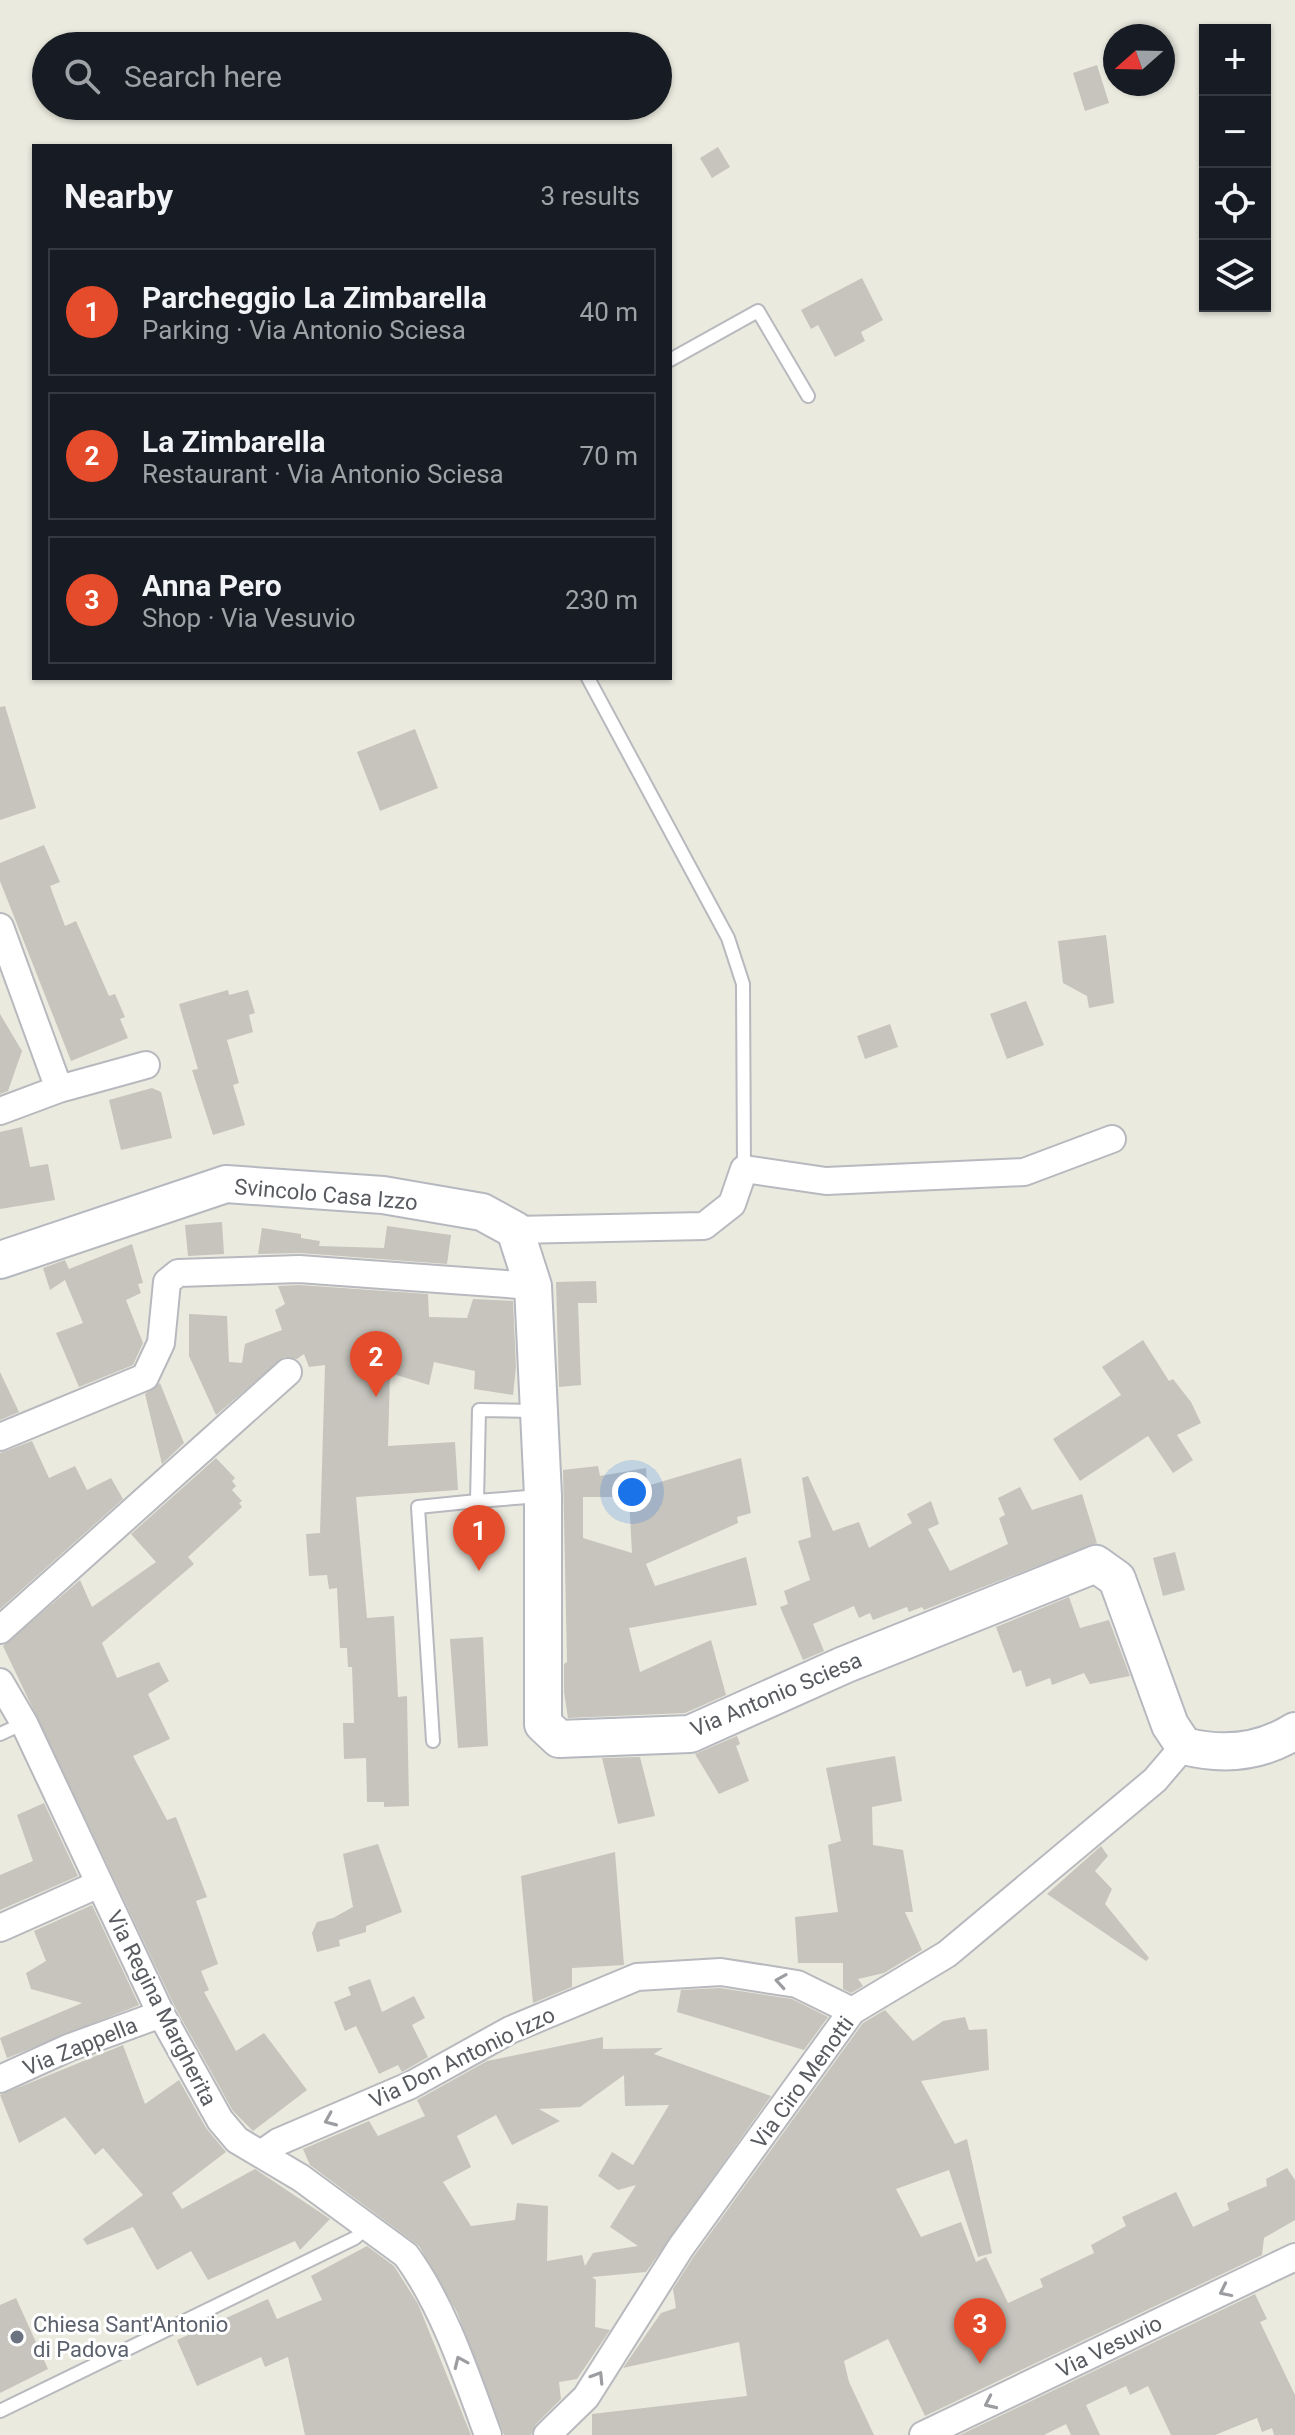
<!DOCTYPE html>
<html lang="en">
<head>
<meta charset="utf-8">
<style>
  :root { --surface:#171b24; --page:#20242c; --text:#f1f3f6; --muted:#9ea1a6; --line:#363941; --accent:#e54c2c }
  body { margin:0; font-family:Roboto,sans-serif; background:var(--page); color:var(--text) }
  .controls { position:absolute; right:24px; top:24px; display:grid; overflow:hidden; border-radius:0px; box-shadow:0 2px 6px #0004 }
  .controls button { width:72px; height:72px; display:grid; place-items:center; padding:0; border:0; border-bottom:2px solid var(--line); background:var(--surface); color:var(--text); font:40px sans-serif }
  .compass { position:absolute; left:1103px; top:24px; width:72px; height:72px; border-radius:50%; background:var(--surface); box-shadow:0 2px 6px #0004; rotate:250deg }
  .you { position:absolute; left:632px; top:1492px; width:28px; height:28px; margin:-20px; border:6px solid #fff; border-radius:50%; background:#1a73e8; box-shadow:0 0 0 12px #1a73e833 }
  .badge { display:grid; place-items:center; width:52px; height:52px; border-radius:50%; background:var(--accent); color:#fff; font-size:26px; font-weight:700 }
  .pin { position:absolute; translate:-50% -66px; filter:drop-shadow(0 2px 4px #0008) }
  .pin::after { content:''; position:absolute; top:42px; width:28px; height:24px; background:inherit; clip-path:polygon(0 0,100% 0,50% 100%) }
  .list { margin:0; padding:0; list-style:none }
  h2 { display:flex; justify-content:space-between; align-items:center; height:104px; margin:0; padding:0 32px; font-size:34px }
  h2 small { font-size:26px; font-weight:400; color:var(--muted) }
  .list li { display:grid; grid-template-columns:52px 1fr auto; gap:24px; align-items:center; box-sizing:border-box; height:128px; margin:0 16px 16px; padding:0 16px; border:2px solid var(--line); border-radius:0px }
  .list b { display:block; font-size:30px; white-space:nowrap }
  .list p { margin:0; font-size:26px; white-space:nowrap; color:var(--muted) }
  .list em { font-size:26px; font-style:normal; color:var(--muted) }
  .icon { flex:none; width:44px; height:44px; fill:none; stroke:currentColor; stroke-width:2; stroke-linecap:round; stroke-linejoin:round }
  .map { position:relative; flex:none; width:1295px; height:2435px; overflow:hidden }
  .search { position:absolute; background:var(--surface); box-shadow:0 2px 6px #0004; left:32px; top:32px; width:640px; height:88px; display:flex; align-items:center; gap:20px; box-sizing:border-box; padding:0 28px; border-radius:44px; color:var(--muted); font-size:30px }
  .panel { position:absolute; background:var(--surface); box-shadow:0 2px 6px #0004; left:32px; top:144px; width:640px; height:536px; border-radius:0px }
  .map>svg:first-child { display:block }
</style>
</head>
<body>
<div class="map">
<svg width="1295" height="2435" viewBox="0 0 1295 2435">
  <rect width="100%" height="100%" fill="#ebeadf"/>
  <path fill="#c6c4bd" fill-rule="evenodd" d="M1097,65L1109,103L1085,111L1073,73Z
    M718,147L730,167L712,178L700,158Z
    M862,278L883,320L861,332L865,341L835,357L818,325L811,329L801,310Z
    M5,706L36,808L0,820V707Z
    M415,729L438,788L380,811L357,752Z
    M44,845L60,882L50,886L65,926L76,921L109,996L115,994L125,1017L120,1019L128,1038L71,1061L0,881V863Z
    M1106,935L1114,1003L1089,1008L1087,996L1063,983L1058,941Z
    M228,990L229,995L248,990L255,1013L249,1015L253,1032L227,1040L239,1083L233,1085L245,1125L213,1135L192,1070L198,1069L179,1004Z
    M1026,1001L1044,1045L1007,1059L990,1014Z
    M0,1014L22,1051L8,1091L0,1094Z
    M890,1024L898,1047L865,1059L857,1036Z
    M152,1088L161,1092L172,1138L121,1150L109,1100Z
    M22,1127L30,1167L48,1164L55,1200L0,1209V1132Z
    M222,1222L224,1254L188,1256L185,1225Z
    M387,1226L451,1235L447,1264L300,1253L258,1254L262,1228L301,1234V1238L320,1241L319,1246L384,1248Z
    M132,1244L143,1283L138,1284L141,1293L126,1300L143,1343L133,1365L79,1387L56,1333L83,1323L65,1280L50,1290L43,1268L65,1260L69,1269Z
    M596,1281L597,1303H578L581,1385L559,1387L556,1282Z
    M299,1285L428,1294L429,1317L467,1318L473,1299L513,1301L516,1367L513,1395L474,1389L475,1371L434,1362L429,1385L390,1373L388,1446L455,1442L458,1490L356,1497L367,1618L394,1616L398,1697L407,1696L409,1806L384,1807V1802H367L366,1758L344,1759L343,1723H354L352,1667H348L347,1648H340L337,1588L329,1589L327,1575L309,1576L306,1534L320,1533L325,1365L309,1367L304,1354L297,1359L284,1357L216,1415L189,1356V1314L227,1316L229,1362L242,1363L245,1344L282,1330L275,1310L285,1304L278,1286Z
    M1143,1340L1169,1381L1173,1379L1191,1402L1201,1423L1177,1435L1193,1460L1173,1473L1148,1436L1080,1481L1053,1439L1121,1395L1102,1367Z
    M0,1372L19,1412L0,1420Z
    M160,1383L184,1443L162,1464L145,1394Z
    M32,1441L49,1478L75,1466L87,1490L111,1478L123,1499L0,1609V1453Z
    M216,1458L235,1478L232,1481L236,1486L232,1490L242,1501L239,1503L242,1507L188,1557L194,1564L102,1643L117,1678L159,1662L169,1681L148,1694L170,1739L133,1756L167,1820L176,1817L207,1897L196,1901L218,1964L201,1971L209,1990L204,1992L236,2051L264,2033L307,2090L253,2131L233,2111L175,2007L3,1646L80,1580L92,1607L156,1562L131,1534Z
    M741,1458L751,1513L737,1517L738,1523L646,1564L655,1586L746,1557L757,1605L629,1628L640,1672L711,1640L726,1695L685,1713L568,1718L564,1692V1664L567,1662L563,1470L598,1466L600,1476L646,1468L647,1486ZM583,1497H629L632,1553L583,1538Z
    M808,1476L833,1531L859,1522L869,1548L912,1523L907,1514L931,1501L939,1524L928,1529L950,1571L1008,1544L999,1518L1005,1515L998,1498L1020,1487L1032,1510L1082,1494L1097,1543L924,1610L922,1607L909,1612L907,1607L873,1620L870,1613L859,1618L854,1606L813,1624L824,1651L803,1660L780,1607L788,1604L784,1591L810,1580L798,1541L811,1537L802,1478Z
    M1175,1552L1185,1590L1163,1596L1153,1558Z
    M1069,1597L1080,1628L1109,1620L1130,1676L1090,1684L1084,1673L1052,1685L1050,1678L1026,1687L1021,1670L1013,1673L996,1627Z
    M483,1637L488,1746L458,1748L450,1639Z
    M737,1736L740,1744L736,1746L749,1781L719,1794L695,1754Z
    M895,1756L902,1801L872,1807L873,1845L903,1850L913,1912H905L922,1950L884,1973L858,1979L863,1986L851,1993L843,1989V1963H798L795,1917L838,1912L828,1845L841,1841L826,1768Z
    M640,1757L655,1816L618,1824L602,1758Z
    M44,1803L78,1876L0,1910V1875L33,1861L17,1815Z
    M378,1844L402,1912L366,1926V1932L339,1940L340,1946L317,1952L312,1933L317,1922L333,1918L353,1907L343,1854Z
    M1101,1846L1108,1856L1095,1871L1112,1889L1105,1904L1149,1958L1146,1961L1047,1894Z
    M615,1852L624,1965L572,1968V1987L533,2003L521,1876Z
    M92,1905L139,2005L7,2058L0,2038L82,2003L31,1989L26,1973L46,1961L34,1931Z
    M370,1979L382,2012L414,1996L425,2018L412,2025L428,2057L402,2072L398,2065L379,2074L356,2026L345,2031L334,2002L351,1995L348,1987Z
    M720,1988L792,1999L828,2017L804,2050L677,2012L681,1990Z
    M885,2010L913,2041L943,2021L965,2017L969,2030L987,2029L989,2070L921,2081L955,2144L967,2139L992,2253L978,2257L949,2170L896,2189L921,2237L961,2222L976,2262L986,2257L1008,2303L1043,2287L1040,2279L1094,2253L1091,2245L1126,2226L1122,2217L1176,2192L1193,2227L1229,2210L1227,2203L1267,2186L1266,2179L1287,2168L1295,2180V2220L1264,2238L1262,2255L925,2416L888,2339L844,2361L849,2382L874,2435H592V2414L747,2396L739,2342L623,2368L661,2313L676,2308L673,2289L694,2256L863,2023Z
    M603,2037V2049L663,2048L654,2054L771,2096L646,2272L592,2277L596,2280L595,2327L610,2330L577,2379L559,2382L561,2399L536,2424L531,2435H504L457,2312L419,2246L310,2165L303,2149L369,2121L378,2136L425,2116L417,2100L487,2061ZM624,2075L625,2106L669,2105L633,2165L612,2152L598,2176L618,2190L636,2185L610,2227L638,2246L593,2253L585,2266L582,2255L547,2261L548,2206L517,2203L515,2220L471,2226L443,2182L471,2167L457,2136L496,2115L512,2145L560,2121L539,2109L580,2107Z
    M123,2045L145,2104L179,2080L206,2128L226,2152L172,2193L182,2209L255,2169L330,2219L300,2250L295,2241L208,2280L191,2251L157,2270L133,2227L87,2245L83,2239L143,2195L103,2148L95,2155L65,2117L19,2143L0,2095Z
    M367,2246L394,2266L418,2304L471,2435H305L288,2357L265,2367L261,2357L197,2386L177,2340L268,2299L277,2319L322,2300L311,2276Z
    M1255,2294L1267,2319L1260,2322L1295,2395V2435H1274L1272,2428L1262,2432L1257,2418L1215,2435H1171L1148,2386L1130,2395L1126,2386L1086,2405L1100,2435H1071L1066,2424L1044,2435H960Z
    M16,2298L48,2369L0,2393V2305Z"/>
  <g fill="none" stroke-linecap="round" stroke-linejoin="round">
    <g stroke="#b7b9be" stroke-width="16">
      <path id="lane" d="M670,360L758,311L808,396
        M588,678L728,938L743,984L744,1169
        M477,1501L541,1496
        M0,1734L24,1723
        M433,1741L418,1507L477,1501L479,1410L536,1411
        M0,2411L355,2238L369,2226"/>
    </g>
    <g stroke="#b7b9be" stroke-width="30">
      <path id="street" d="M0,927L59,1089
        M0,1111L59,1089L146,1065
        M515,1230L704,1226L732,1204L744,1169L826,1181L1024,1172L1112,1139
        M0,1437L145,1377L161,1343L167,1282L178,1273L299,1269L533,1286
        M0,1630L288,1372
        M0,1682L24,1723L161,2014L220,2120L237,2140L301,2178L406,2255C444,2307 466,2375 488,2435
        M0,1928L99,1884
        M0,2079L68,2048L161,2014
        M261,2154L278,2142L411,2085L510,2030L637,1977L721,1972L797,1984L852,2011
        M547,2435L586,2397L681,2247L852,2011L947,1954L1155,1780L1184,1746
        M923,2435L1295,2257"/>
    </g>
    <g stroke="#b5b8be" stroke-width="40">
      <path id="secondary" d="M0,1260L226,1184L383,1195L482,1212L515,1230L533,1286L543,1496V1724L559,1739L690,1734L844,1665L1096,1564L1117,1579L1170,1725L1184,1746C1223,1756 1260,1753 1295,1731"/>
    </g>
    <use href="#lane" stroke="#fff" stroke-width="12"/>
    <use href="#street" stroke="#fff" stroke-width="26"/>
    <use href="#secondary" stroke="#fff" stroke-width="36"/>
  </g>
  <defs><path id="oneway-chevron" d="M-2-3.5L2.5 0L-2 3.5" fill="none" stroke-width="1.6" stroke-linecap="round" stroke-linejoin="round" transform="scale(2)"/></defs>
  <g stroke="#9b9da0">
    <use href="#oneway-chevron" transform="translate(781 1981) rotate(-171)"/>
    <use href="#oneway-chevron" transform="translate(330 2120) rotate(157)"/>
    <use href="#oneway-chevron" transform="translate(1225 2291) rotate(154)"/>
    <use href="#oneway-chevron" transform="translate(460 2362) rotate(-114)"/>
    <use href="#oneway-chevron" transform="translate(598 2377) rotate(-58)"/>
    <use href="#oneway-chevron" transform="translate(990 2403) rotate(155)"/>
  </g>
  <circle fill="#6b7280" stroke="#fff" stroke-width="3" cx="17" cy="2337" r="8"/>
  <g text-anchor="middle" stroke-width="6" stroke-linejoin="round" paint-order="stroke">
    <g font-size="22" fill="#585b60" stroke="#fff">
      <text transform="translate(326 1194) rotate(5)" y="8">Svincolo Casa Izzo</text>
      <text transform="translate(776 1694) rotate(-23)" y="8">Via Antonio Sciesa</text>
      <text transform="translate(162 2008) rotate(63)" y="8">Via Regina Margherita</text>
      <text transform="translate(80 2046) rotate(-22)" y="8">Via Zappella</text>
      <text transform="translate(462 2057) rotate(-26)" y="8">Via Don Antonio Izzo</text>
      <text transform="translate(802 2082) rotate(-54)" y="8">Via Ciro Menotti</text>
      <text transform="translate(1109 2346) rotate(-26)" y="8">Via Vesuvio</text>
    </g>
    <g font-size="22" fill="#5b616d" stroke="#fff" text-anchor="start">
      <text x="33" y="2332">Chiesa Sant'Antonio<tspan x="33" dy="25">di Padova</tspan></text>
    </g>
  </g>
</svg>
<div class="controls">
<button>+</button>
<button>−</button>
<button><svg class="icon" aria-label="locate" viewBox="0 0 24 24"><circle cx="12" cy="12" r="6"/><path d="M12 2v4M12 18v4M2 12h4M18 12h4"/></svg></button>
<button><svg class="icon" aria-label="layers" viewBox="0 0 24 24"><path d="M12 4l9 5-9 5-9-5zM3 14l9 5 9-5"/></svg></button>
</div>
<svg class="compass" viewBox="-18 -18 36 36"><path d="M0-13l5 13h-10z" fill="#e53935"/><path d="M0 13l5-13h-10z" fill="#9ea1a6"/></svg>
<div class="you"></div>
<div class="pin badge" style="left:479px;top:1571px">1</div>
<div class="pin badge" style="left:376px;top:1397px">2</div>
<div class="pin badge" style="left:980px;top:2364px">3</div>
<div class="search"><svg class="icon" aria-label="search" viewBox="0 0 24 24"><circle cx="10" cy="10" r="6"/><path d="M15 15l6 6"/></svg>Search here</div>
<section class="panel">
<h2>Nearby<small>3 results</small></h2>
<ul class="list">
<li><span class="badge">1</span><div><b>Parcheggio La Zimbarella</b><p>Parking · Via Antonio Sciesa</p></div><em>40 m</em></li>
<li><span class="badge">2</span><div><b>La Zimbarella</b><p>Restaurant · Via Antonio Sciesa</p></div><em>70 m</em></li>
<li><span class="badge">3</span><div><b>Anna Pero</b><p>Shop · Via Vesuvio</p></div><em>230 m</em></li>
</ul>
</section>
</div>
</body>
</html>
